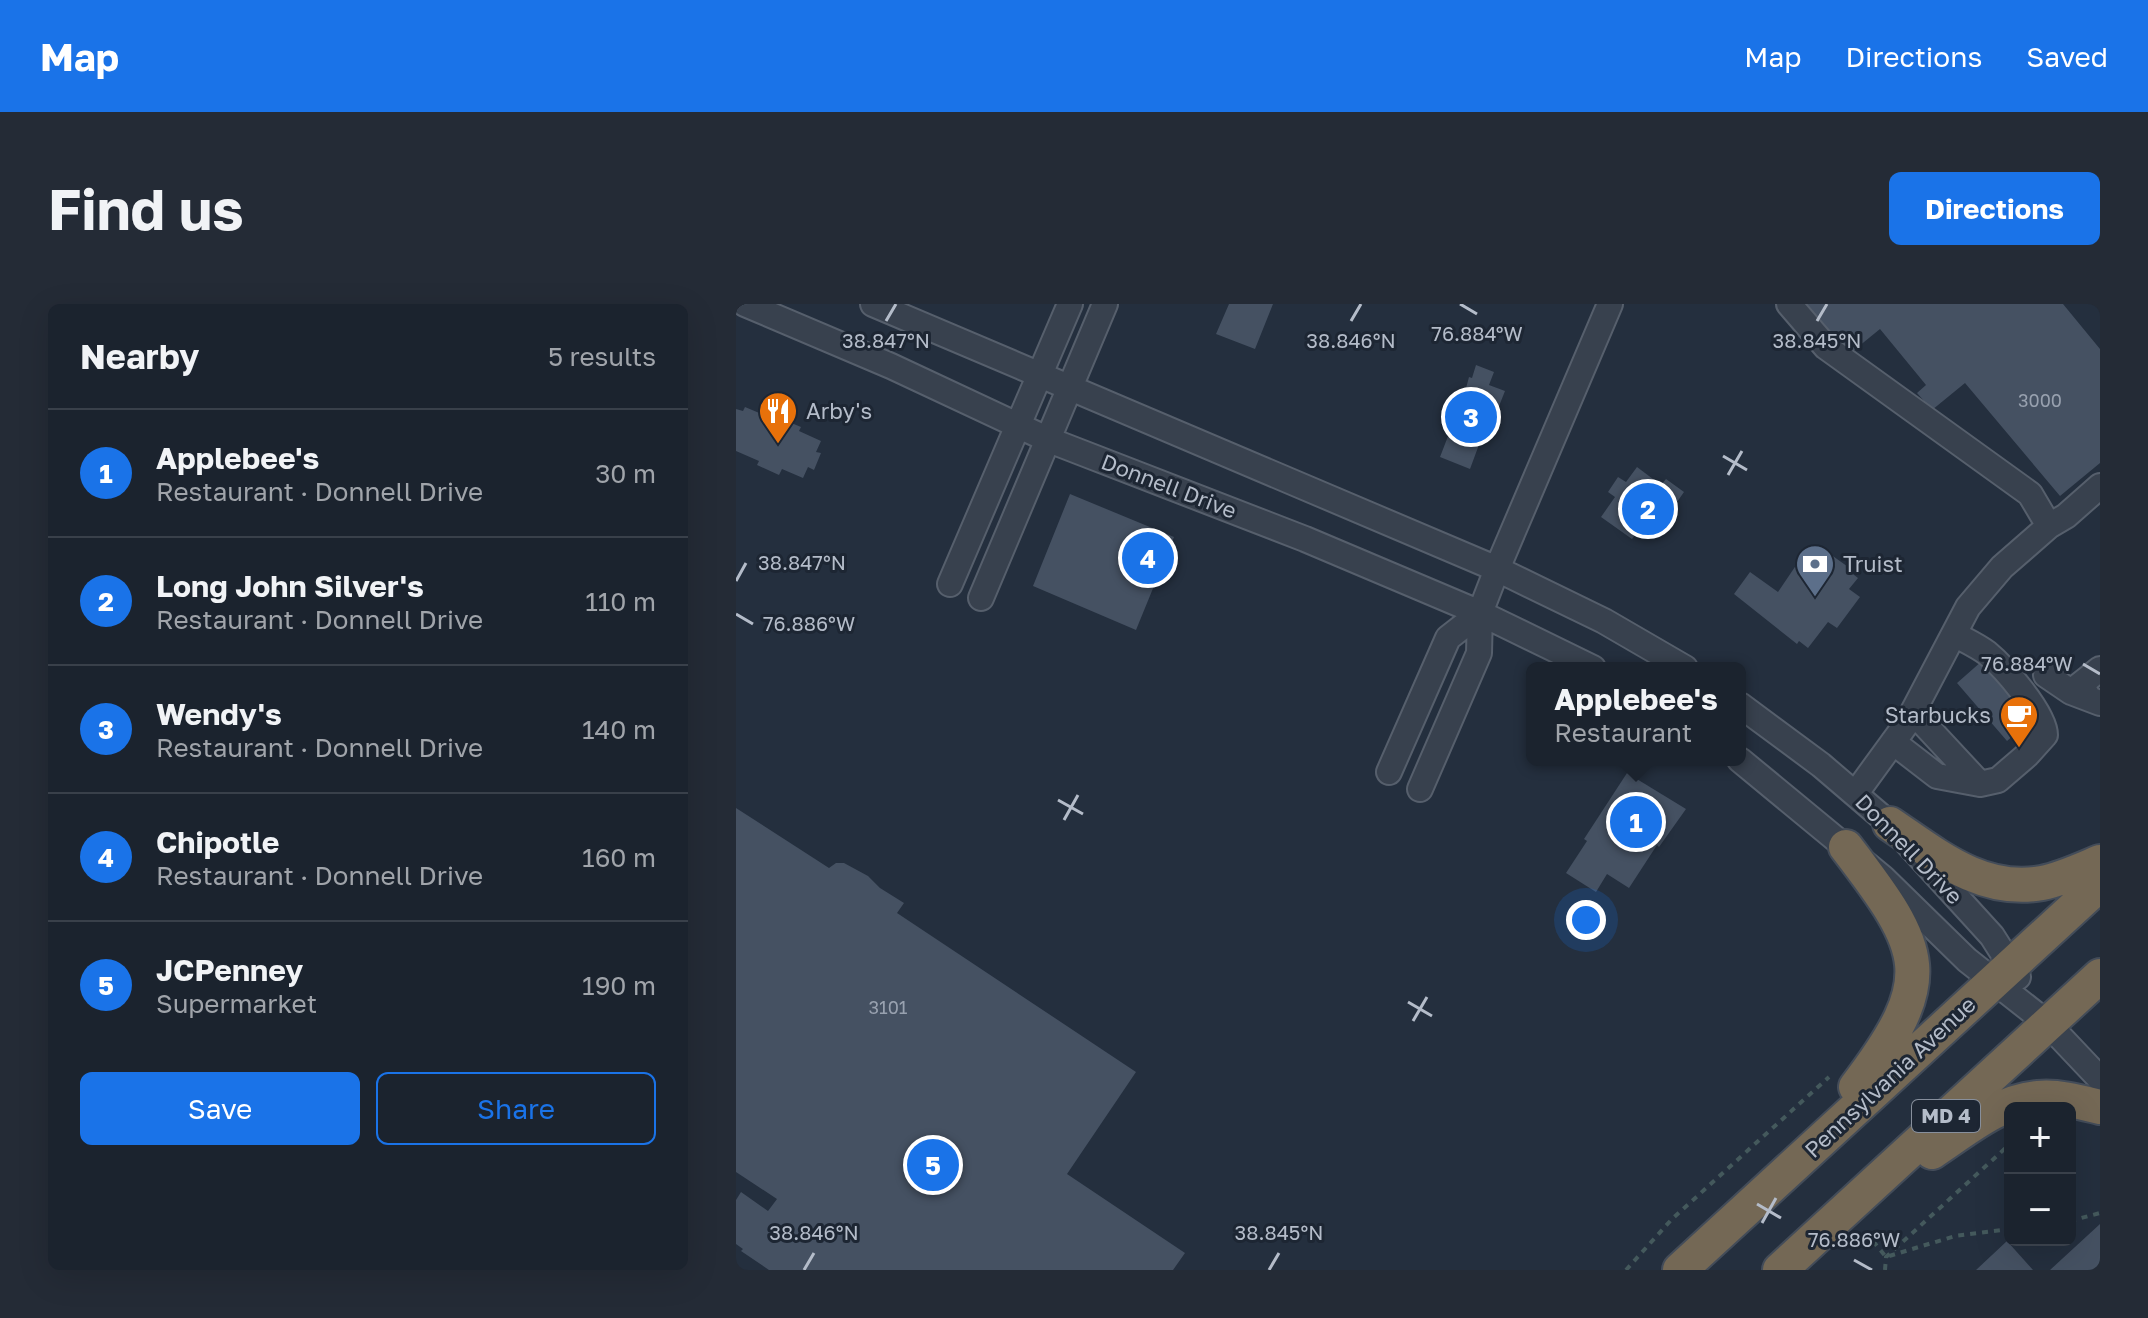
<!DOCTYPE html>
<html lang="en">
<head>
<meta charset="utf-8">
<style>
  :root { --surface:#1b232e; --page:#242b36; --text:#f1f3f6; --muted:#a0a4aa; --line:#39404a; --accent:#1a73e8 }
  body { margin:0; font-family:"Golos Text",sans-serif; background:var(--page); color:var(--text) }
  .controls { position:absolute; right:24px; bottom:24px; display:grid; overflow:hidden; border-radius:12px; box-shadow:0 8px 32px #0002 }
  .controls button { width:72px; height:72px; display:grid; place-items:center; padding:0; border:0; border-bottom:2px solid var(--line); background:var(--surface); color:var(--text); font:40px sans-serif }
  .you { position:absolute; left:850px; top:616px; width:28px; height:28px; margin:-20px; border:6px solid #fff; border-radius:50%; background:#1a73e8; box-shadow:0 0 0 12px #1a73e833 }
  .badge { display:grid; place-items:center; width:52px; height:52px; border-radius:50%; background:var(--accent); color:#fff; font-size:26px; font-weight:700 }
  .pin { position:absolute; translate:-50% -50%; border:4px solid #fff; box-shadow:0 2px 8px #0006 }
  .popup { position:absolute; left:790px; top:358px; width:220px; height:104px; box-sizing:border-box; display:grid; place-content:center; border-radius:12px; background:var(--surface); filter:drop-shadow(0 2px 6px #0005); font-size:26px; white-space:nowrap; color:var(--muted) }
  .popup b { font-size:30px; color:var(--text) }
  .popup::after { content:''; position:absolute; left:50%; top:100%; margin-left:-16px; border:16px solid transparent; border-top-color:var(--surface) }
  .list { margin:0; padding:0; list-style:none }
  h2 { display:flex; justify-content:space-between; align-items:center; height:104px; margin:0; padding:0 32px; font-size:34px }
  h2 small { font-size:26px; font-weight:400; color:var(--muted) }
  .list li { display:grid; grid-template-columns:52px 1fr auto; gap:24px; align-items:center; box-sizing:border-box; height:128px; padding:0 32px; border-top:2px solid var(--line) }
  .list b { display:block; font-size:30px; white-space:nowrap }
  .list p { margin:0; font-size:26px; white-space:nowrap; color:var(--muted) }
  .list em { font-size:26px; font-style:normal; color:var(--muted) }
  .actions { display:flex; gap:16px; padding:24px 32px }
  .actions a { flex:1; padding:18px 0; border:2px solid var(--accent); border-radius:12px; text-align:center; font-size:28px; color:var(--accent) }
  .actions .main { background:var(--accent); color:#fff }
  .map { position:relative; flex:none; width:1364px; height:966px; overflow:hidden; border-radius:12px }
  header { display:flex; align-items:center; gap:48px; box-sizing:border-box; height:112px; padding:0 40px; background:var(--accent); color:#fff }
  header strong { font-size:38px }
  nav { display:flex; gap:44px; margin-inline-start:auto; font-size:28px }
  .intro { display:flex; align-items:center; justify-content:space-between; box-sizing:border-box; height:192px; padding:0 48px }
  h1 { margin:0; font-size:56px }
  .button { padding:20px 36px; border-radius:12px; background:var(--accent); color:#fff; font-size:28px; font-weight:700 }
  main { display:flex; gap:48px; padding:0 48px }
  aside { flex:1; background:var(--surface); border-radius:12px; box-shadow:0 8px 32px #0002 }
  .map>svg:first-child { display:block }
</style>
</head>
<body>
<header>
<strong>Map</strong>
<nav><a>Map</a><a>Directions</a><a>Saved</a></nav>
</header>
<div class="intro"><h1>Find us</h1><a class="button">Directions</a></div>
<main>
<aside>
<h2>Nearby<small>5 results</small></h2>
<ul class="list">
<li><span class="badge">1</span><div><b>Applebee's</b><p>Restaurant · Donnell Drive</p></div><em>30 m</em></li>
<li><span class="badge">2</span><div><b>Long John Silver's</b><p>Restaurant · Donnell Drive</p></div><em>110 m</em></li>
<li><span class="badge">3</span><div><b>Wendy's</b><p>Restaurant · Donnell Drive</p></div><em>140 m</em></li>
<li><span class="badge">4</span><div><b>Chipotle</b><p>Restaurant · Donnell Drive</p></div><em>160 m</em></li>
<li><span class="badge">5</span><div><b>JCPenney</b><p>Supermarket</p></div><em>190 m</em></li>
</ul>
<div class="actions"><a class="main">Save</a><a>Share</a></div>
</aside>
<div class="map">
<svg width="1364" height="966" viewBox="0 0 1364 966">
  <rect width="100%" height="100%" fill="#242f3e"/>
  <path fill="#455162" d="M493,0H537L519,45L480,30Z
    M1069,0H1327L1364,45V159L1324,192L1229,79L1196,106L1181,89L1190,81L1144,25L1117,47L1096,33Z
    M740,61L758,68L753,81L769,87L748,140L744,138L734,165L704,153L719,114L717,113L721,102L725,103L733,73L736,74Z
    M9,103L52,121L53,118L65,123L63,127L85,137L80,148L85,149L78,166L72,163L67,174L46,165L43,171L21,161L23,157L0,147V105L7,107Z
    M901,163L925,181L930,175L948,188L916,234L903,225L896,235L865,213L879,193L872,188L882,173L890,178Z
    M334,190L438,233L400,326L297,282Z
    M1077,242L1085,247L1087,245L1115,265L1113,267L1122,274L1113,285L1124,293L1101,324L1092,318L1072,344L1063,337L1061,340L998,290L1014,268L1042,288L1067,251L1069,253Z
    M1246,357L1297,414L1271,437L1221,379Z
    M891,469L950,505L923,543L921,541L893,584L871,570L860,588L830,569L851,537L848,535Z
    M0,504L93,564L100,559H108L132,572L144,584L168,599L161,609L400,768L331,870L449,949L437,966H33L5,947L7,945L0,940V896L5,888L32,907L41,895L0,868Z
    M1364,920V966H1314Z
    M1271,937L1297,966H1240Z"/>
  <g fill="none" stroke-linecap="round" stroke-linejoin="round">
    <g stroke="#565f6c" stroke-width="28">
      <path id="minor" d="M9,0L155,62L313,136L569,235L744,309L857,364
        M137,0L761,265L868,317L949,364
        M1053,0L1090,43L1294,190L1313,222L1266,263L1232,303L1171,419L1120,489
        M1313,222L1330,212L1364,182
        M214,280L334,0
        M245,294L369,0
        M1364,365L1335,388L1364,399
        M1310,371L1335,388L1350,389
        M1004,401L1085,461L1154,520L1256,632L1282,673
        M1177,408L1244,480
        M1157,438L1201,472L1244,480L1262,476L1291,451L1309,431C1309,410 1268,363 1251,349C1242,342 1229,336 1218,330
        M1004,456L1147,574L1231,656L1311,719L1364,775
        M653,468L712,334L744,309
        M684,485L743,349L744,309L761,265L874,0"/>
    </g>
    <g stroke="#434c59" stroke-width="38">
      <path id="highway" d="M1154,520C1200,551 1246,590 1306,579C1326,575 1345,566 1364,558
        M1110,543C1190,647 1203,674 1120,783
        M1196,848C1228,827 1263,797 1302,794C1323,792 1344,798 1364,803
        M944,966L1364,580
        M1044,966L1364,672"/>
    </g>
    <path stroke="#44595c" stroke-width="4" stroke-dasharray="6 6" stroke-linecap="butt" d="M1334,917L1364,909
      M1137,937L1150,953L1219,932L1274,925
      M890,966L936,915L1093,773
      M1149,966L1150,953L1274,840"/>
    <use href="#minor" stroke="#38414e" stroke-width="24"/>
    <use href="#highway" stroke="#746855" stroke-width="34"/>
  </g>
  <path fill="none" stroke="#b4bcc9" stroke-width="3" d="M724,0L741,10M150,17L160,0M615,17L625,0M1081,17L1091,0M987,152L1011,166M992,171L1006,147M0,277L10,259M0,310L17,320M1347,360L1364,370M322,496L347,510M328,516L342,491M672,698L696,712M677,717L691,693M1021,900L1045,914M1026,919L1040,894M1118,956L1136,966M68,966L78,949M533,966L543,949"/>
  <defs>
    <g id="restaurant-pin" transform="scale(2)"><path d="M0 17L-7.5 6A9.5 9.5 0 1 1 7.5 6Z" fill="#e8710a" stroke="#1d2633"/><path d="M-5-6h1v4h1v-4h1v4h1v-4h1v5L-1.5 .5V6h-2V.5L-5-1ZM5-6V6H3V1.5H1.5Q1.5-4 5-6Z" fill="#fff"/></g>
    <g id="bank-pin" transform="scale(2)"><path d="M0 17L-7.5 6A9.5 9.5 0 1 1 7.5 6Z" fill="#5c6f8a" stroke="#1d2633"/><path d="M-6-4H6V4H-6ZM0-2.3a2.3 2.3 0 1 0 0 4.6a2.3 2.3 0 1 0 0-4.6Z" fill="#fff"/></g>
    <g id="cafe-pin" transform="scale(2)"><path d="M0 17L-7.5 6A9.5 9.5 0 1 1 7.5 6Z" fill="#e8710a" stroke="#1d2633"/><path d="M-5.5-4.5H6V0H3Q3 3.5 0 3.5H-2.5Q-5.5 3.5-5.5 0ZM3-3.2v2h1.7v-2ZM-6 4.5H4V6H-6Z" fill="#fff"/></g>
  </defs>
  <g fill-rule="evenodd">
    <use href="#restaurant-pin" x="42" y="107"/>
    <use href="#bank-pin" x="1079" y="260"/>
    <use href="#cafe-pin" x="1283" y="411"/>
  </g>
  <g text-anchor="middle" stroke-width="6" stroke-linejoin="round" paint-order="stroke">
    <g font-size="18" fill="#98a1af">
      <text x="1304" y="103">3000</text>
      <text x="152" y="710">3101</text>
    </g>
    <rect fill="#1d2633" stroke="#878f9c" stroke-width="2" x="1176" y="796" width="68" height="32" rx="6"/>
    <g font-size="20" font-weight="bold" fill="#b4bcc9">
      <text x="1210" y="819">MD 4</text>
    </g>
    <g font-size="22" fill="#b4bcc9" stroke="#1d2633" text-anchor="start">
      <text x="70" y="115">Arby's</text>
      <text x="1107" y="268">Truist</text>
      <text x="1255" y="419" text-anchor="end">Starbucks</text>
    </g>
    <g font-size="22" fill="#b4bcc9" stroke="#1d2633">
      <text transform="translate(433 182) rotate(21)" y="8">Donnell Drive</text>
      <text transform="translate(1173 545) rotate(46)" y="8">Donnell Drive</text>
      <text transform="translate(1154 773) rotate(-43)" y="8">Pennsylvania Avenue</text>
    </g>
  </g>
  <g font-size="20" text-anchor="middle" fill="#b4bcc9" stroke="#1d2633" stroke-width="6" stroke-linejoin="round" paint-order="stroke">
    <text x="741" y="37">76.884°W</text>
    <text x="150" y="44">38.847°N</text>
    <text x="615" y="44">38.846°N</text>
    <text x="1081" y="44">38.845°N</text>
    <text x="66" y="266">38.847°N</text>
    <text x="73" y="327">76.886°W</text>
    <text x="1291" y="367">76.884°W</text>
    <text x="78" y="936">38.846°N</text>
    <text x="543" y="936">38.845°N</text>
    <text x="1118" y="943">76.886°W</text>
  </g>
</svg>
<div class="controls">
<button>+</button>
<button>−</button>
</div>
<div class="you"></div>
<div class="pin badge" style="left:900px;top:518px">1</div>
<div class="popup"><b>Applebee's</b>Restaurant</div>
<div class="pin badge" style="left:912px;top:205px">2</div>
<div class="pin badge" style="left:735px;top:113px">3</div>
<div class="pin badge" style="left:412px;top:254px">4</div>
<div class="pin badge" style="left:197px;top:861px">5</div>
</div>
</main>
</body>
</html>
